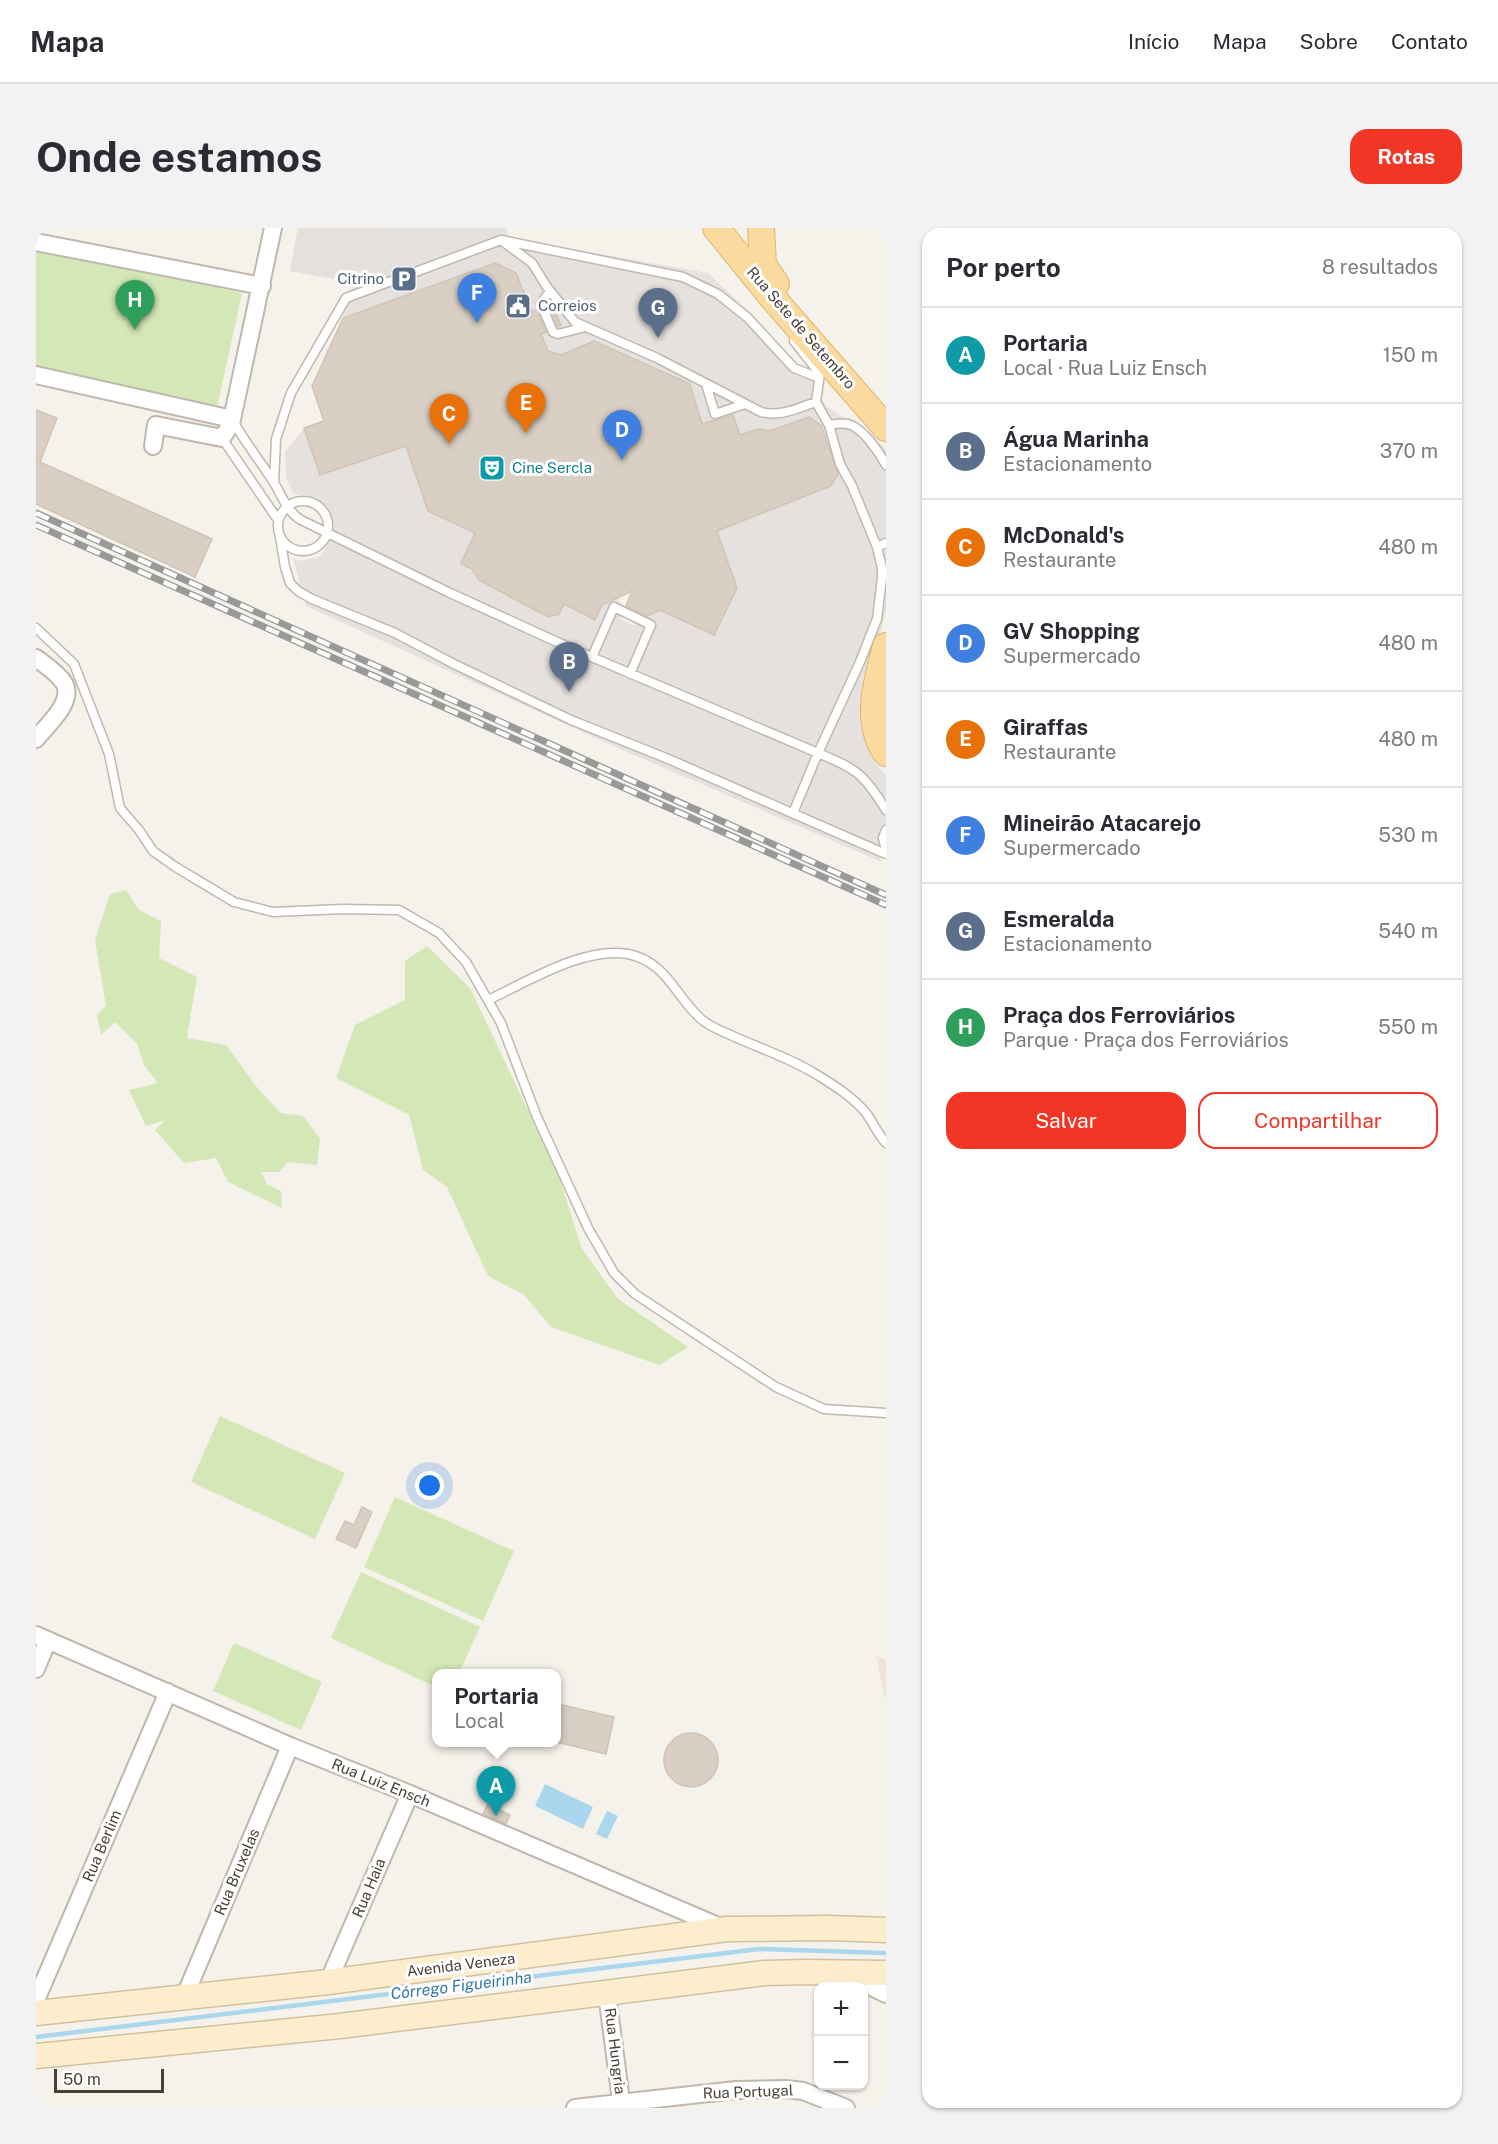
<!DOCTYPE html>
<html lang="pt">
<head>
<meta charset="utf-8">
<style>
  :root { --surface:#fff; --page:#f2f2f3; --text:#2b2b33; --muted:#7c7c81; --line:#e1e1e2; --accent:#f13626 }
  body { margin:0; font-family:"Public Sans",sans-serif; background:var(--page); color:var(--text) }
  .controls { position:absolute; right:18px; bottom:18px; display:grid; overflow:hidden; border-radius:12px; box-shadow:0 2px 4px #0004 }
  .controls button { width:54px; height:54px; display:grid; place-items:center; padding:0; border:0; border-bottom:2px solid var(--line); background:var(--surface); color:var(--text); font:30px sans-serif }
  .scale { position:absolute; left:18px; bottom:15px; width:110px; box-sizing:border-box; padding-left:6px; border:3px solid #494139; border-top:0; font-size:16px; line-height:21px; white-space:nowrap; color:#494139; -webkit-text-stroke:4px #fff; paint-order:stroke }
  .you { position:absolute; left:394px; top:1258px; width:21px; height:21px; margin:-15px; border:4px solid #fff; border-radius:50%; background:#1a73e8; box-shadow:0 0 0 9px #1a73e833 }
  .badge { display:grid; place-items:center; width:39px; height:39px; border-radius:50%; background:var(--accent); color:#fff; font-size:20px; font-weight:700 }
  .pin { position:absolute; translate:-50% -50px; filter:drop-shadow(0 2px 3px #0008) }
  .pin::after { content:''; position:absolute; top:32px; width:21px; height:18px; background:inherit; clip-path:polygon(0 0,100% 0,50% 100%) }
  .popup { position:absolute; left:396px; top:1441px; width:129px; height:78px; box-sizing:border-box; display:grid; place-content:center; border-radius:12px; background:var(--surface); filter:drop-shadow(0 2px 4px #0005); font-size:20px; white-space:nowrap; color:var(--muted) }
  .popup b { font-size:22px; color:var(--text) }
  .popup::after { content:''; position:absolute; left:50%; top:100%; margin-left:-12px; border:12px solid transparent; border-top-color:var(--surface) }
  .list { margin:0; padding:0; list-style:none }
  h2 { display:flex; justify-content:space-between; align-items:center; height:78px; margin:0; padding:0 24px; font-size:26px }
  h2 small { font-size:20px; font-weight:400; color:var(--muted) }
  .list li { display:grid; grid-template-columns:39px 1fr auto; gap:18px; align-items:center; box-sizing:border-box; height:96px; padding:0 24px; border-top:2px solid var(--line) }
  .list b { display:block; font-size:22px; white-space:nowrap }
  .list p { margin:0; font-size:20px; white-space:nowrap; color:var(--muted) }
  .list em { font-size:20px; font-style:normal; color:var(--muted) }
  .actions { display:flex; gap:12px; padding:18px 24px }
  .actions a { flex:1; padding:14px 0; border:2px solid var(--accent); border-radius:18px; text-align:center; font-size:21px; color:var(--accent) }
  .actions .main { background:var(--accent); color:#fff }
  .map { position:relative; flex:none; width:850px; height:1880px; overflow:hidden; border-radius:18px }
  header { display:flex; align-items:center; gap:36px; box-sizing:border-box; height:84px; padding:0 30px; background:var(--surface); border-bottom:2px solid var(--line) }
  header strong { font-size:28px }
  nav { display:flex; gap:33px; margin-inline-start:auto; font-size:21px }
  .intro { display:flex; align-items:center; justify-content:space-between; box-sizing:border-box; height:144px; padding:0 36px }
  h1 { margin:0; font-size:42px }
  .button { padding:15px 27px; border-radius:18px; background:var(--accent); color:#fff; font-size:21px; font-weight:700 }
  main { display:flex; gap:36px; padding:0 36px }
  aside { flex:1; background:var(--surface); border-radius:18px; box-shadow:0 2px 4px #0004 }
  .map>svg:first-child { display:block }
</style>
</head>
<body>
<header>
<strong>Mapa</strong>
<nav><a>Início</a><a>Mapa</a><a>Sobre</a><a>Contato</a></nav>
</header>
<div class="intro"><h1>Onde estamos</h1><a class="button">Rotas</a></div>
<main>
<div class="map">
<svg width="850" height="1880" viewBox="0 0 850 1880">
  <rect width="100%" height="100%" fill="#f5f1eb"/>
  <path fill="#e5e0dc" d="M262,0H355L320,55L254,43Z"/>
  <path fill="#ede5d6" d="M840,1428L850,1432V1473Z"/>
  <path fill="#d4e7b6" d="M0,19L206,65L181,180L0,139Z
    M90,662L103,682L125,693L123,730L161,749L151,810L190,817L223,862L245,885L267,888L284,911L281,937L251,934L244,944H225L231,956L245,963L246,980L192,954L180,930L148,935L119,902L129,892L110,898L93,862L122,855L108,837L101,816L79,794L65,807L61,786L70,778L59,712L74,666Z
    M391,718L434,760L522,946L546,1021L582,1071L652,1119L623,1137L515,1099L488,1067L452,1048L411,959L387,942L373,887L300,850L319,797L369,772V733Z
    M184,1188L309,1245L279,1311L155,1254Z
    M359,1269L478,1323L447,1393L328,1339Z
    M325,1344L444,1399L423,1445L400,1446V1459L295,1410Z
    M198,1415L286,1454L265,1502L177,1463Z"/>
  <path fill="#e4e1df" d="M355,0H470L474,10L672,45L717,88L761,136L771,143L786,161V171L791,179L806,189L820,193L850,221V382L840,421L827,493L832,519L839,535L850,548V596L845,607L843,619L844,630L846,634L582,520L270,378L257,330L265,333L284,328L291,318L298,299L290,277L282,271L257,265L250,249L249,224L268,200L286,246L370,218L392,283L439,305L426,336L528,376L559,392L566,377L583,369V374L589,379L584,391L599,398L606,386L611,388L624,382L678,407L701,360L682,303L795,258L802,246L786,197L773,189L733,203L722,201L704,207L696,186L681,191L684,202L667,199L654,156L512,123L505,106L525,97L516,77L496,84L480,45L459,35L307,90L311,67Z"/>
  <path fill="#abd7ee" d="M509,1556L557,1579L547,1601L499,1578Z
    M571,1583L582,1588L571,1611L560,1606Z"/>
  <g fill="none" stroke-linecap="round" stroke-linejoin="round">
    <path stroke="#abd7ee" stroke-width="4.5" d="M0,1809L723,1721L850,1725"/>
  </g>
  <path fill="#d9cfc4" stroke="#d1c4b4" stroke-width="1.5" d="M459,35L480,45L496,84L501,82L510,104L505,106L512,123L525,127L558,113L654,156L666,196L697,187L704,207L722,201L733,203L773,189L785,197L802,246L795,258L681,303L701,360L678,407L624,382L611,388L590,378L596,363L566,377L559,392L528,376L523,386L512,389L443,352L436,341L425,336L439,305L392,283L370,218L284,247L268,200L288,193L276,158L307,90Z
    M516,76L525,97L522,99L513,78Z
    M0,182L21,190L4,234L176,311L159,349L0,276Z
    M326,1279L336,1284L320,1320L300,1311L309,1293L318,1297Z
    M522,1476L578,1489L570,1526L520,1514V1485Z
    M628 1532a27 27 0 1 1 54 0a27 27 0 1 1-54 0Z
    M452,1576L474,1587L470,1596L447,1586Z"/>
  <g fill="none" stroke-linecap="round" stroke-linejoin="round">
    <g stroke="#c0b8ae" stroke-width="11">
      <path id="lane" d="M514,63L505,76L517,104L522,106L549,99
        M758,113L784,146L780,174
        M670,156L679,186L709,176
        M197,193C209,214 224,233 237,253C246,267 250,283 265,292L412,364L532,419L782,525L824,434L841,391L846,350V340L841,319L816,258L804,236L793,197L780,174C761,180 746,189 725,184L621,130L539,94L511,59L496,35L465,12
        M793,197C799,196 806,195 812,196C827,200 843,224 850,237
        M186,210L242,292
        M238,255L240,211L255,165L310,70L465,12L647,49L682,66L711,89L758,140L783,150
        M242 298a25 25 0 1 1 50 0a25 25 0 1 1-50 0Z
        M244,309L249,339L254,355L262,363L276,371L359,405L418,436L535,492L630,530L850,626
        M841,319L850,315
        M0,400L38,436L73,526L84,580L103,602L117,623L138,638L198,674L237,684L307,681L363,682L403,705L430,734L465,795L501,889L552,1000L578,1045L599,1066L740,1159L788,1181L850,1185
        M556,429L578,379L615,397L594,446
        M757,585L782,525C822,542 827,545 850,582
        M850,602L847,610L850,622
        M452,772C491,754 548,718 592,726C631,734 639,768 665,791C675,800 689,804 701,810C729,822 758,832 783,848C799,858 818,870 830,885C837,894 841,905 850,915"/>
    </g>
    <g stroke="#c0b8ae" stroke-width="20">
      <path id="street" d="M0,14L226,58
        M0,147L196,191
        M117,218L120,197L186,210L195,196L237,0
        M0,430C9,437 22,445 28,455C39,474 10,498 0,511
        M0,1407L254,1518L374,1566L689,1701
        M0,1441L12,1412
        M811,1747L850,1766
        M292,1754L374,1566
        M571,1766L586,1880
        M148,1770L254,1518
        M0,1772L132,1464
        M539,1880L700,1862L750,1861L767,1863L810,1880"/>
    </g>
    <g stroke="#d2c19c" stroke-width="27">
      <path id="secondary" d="M0,1785L292,1754L691,1701L793,1700L850,1702
        M0,1828L304,1798L729,1745L770,1744L850,1745"/>
    </g>
    <g stroke="#e0b66e" stroke-width="28">
      <path id="primary" d="M680,0L735,68L850,200
        M725,0L727,37L740,56
        M850,418C841,454 828,491 850,525"/>
    </g>
    <use href="#lane" stroke="#fff" stroke-width="8"/>
    <use href="#street" stroke="#fff" stroke-width="16"/>
    <use href="#secondary" stroke="#fceecd" stroke-width="24"/>
    <use href="#primary" stroke="#fada9f" stroke-width="26"/>
    <g stroke="#999" stroke-width="7">
      <path id="rail" d="M0,285L850,667
        M0,297L850,677"/>
    </g>
    <use href="#rail" stroke="#fff" stroke-width="4.5" stroke-dasharray="14" stroke-linecap="butt"/>
  </g>
  <defs>
    <g id="parking-square" transform="scale(1.35)"><rect x="-9" y="-9" width="18" height="18" rx="4" fill="#5c6f8a" stroke="#fff"/><path d="M-3.5-5.5H1a3.5 3.5 0 0 1 0 7H-1V5.5H-3.5ZM-1-3.4V-.6H.8a1.4 1.4 0 0 0 0-2.8Z" fill="#fff"/></g>
    <g id="civic-square" transform="scale(1.35)"><rect x="-9" y="-9" width="18" height="18" rx="4" fill="#5c6f8a" stroke="#fff"/><path d="M-.6-6.5H3V-4.5H.6V-3L4-1V1h2V6H-6V1h2V-1L-.6-3ZM-1.2 2.5V6h2.4V2.5Z" fill="#fff"/></g>
    <g id="theatre-square" transform="scale(1.35)"><rect x="-9" y="-9" width="18" height="18" rx="4" fill="#0f9aa8" stroke="#fff"/><path d="M-5-5.5Q0-4 5-5.5V0Q5 5 0 6Q-5 5-5 0ZM-3.3-2.5H-1v1.5H-3.3ZM1-2.5H3.3v1.5H1ZM-2.8 1Q0 5.5 2.8 1Z" fill="#fff"/></g>
  </defs>
  <g fill-rule="evenodd">
    <use href="#parking-square" x="368" y="51"/>
    <use href="#civic-square" x="482" y="78"/>
    <use href="#theatre-square" x="456" y="240"/>
  </g>
  <g text-anchor="middle" stroke-width="6" stroke-linejoin="round" paint-order="stroke">
    <g font-size="15" fill="#4e5e75" stroke="#fff" text-anchor="end">
      <text x="348" y="56">Citrino</text>
      <text x="502" y="83" text-anchor="start">Correios</text>
    </g>
    <g font-size="15" fill="#494139" stroke="#fff">
      <text transform="translate(765 100) rotate(49)" y="5">Rua Sete de Setembro</text>
      <text transform="translate(345 1555) rotate(22)" y="5">Rua Luiz Ensch</text>
      <text transform="translate(66 1618) rotate(-67)" y="5">Rua Berlim</text>
      <text transform="translate(201 1644) rotate(-67)" y="5">Rua Bruxelas</text>
      <text transform="translate(333 1660) rotate(-67)" y="5">Rua Haia</text>
      <text transform="translate(425 1737) rotate(-7)" y="5">Avenida Veneza</text>
      <text transform="translate(579 1823) rotate(83)" y="5">Rua Hungria</text>
      <text transform="translate(712 1864) rotate(-2)" y="5">Rua Portugal</text>
    </g>
    <g font-size="15" fill="#0d838f" stroke="#fff" text-anchor="start">
      <text x="476" y="245">Cine Sercla</text>
    </g>
    <g font-size="16" font-style="italic" fill="#317aa2" stroke="#fff">
      <text transform="translate(425 1757) rotate(-7)" y="6">Córrego Figueirinha</text>
    </g>
  </g>
</svg>
<div class="controls">
<button>+</button>
<button>−</button>
</div>
<div class="scale">50 m</div>
<div class="you"></div>
<div class="pin badge" style="left:460px;top:1588px;background:#0f9aa8">A</div>
<div class="popup"><b>Portaria</b>Local</div>
<div class="pin badge" style="left:533px;top:464px;background:#5c6f8a">B</div>
<div class="pin badge" style="left:413px;top:216px;background:#e8710a">C</div>
<div class="pin badge" style="left:586px;top:232px;background:#3f7fe0">D</div>
<div class="pin badge" style="left:490px;top:205px;background:#e8710a">E</div>
<div class="pin badge" style="left:441px;top:95px;background:#3f7fe0">F</div>
<div class="pin badge" style="left:622px;top:110px;background:#5c6f8a">G</div>
<div class="pin badge" style="left:99px;top:102px;background:#2e9e5b">H</div>
</div>
<aside>
<h2>Por perto<small>8 resultados</small></h2>
<ul class="list">
<li><span class="badge" style="background:#0f9aa8">A</span><div><b>Portaria</b><p>Local · Rua Luiz Ensch</p></div><em>150 m</em></li>
<li><span class="badge" style="background:#5c6f8a">B</span><div><b>Água Marinha</b><p>Estacionamento</p></div><em>370 m</em></li>
<li><span class="badge" style="background:#e8710a">C</span><div><b>McDonald's</b><p>Restaurante</p></div><em>480 m</em></li>
<li><span class="badge" style="background:#3f7fe0">D</span><div><b>GV Shopping</b><p>Supermercado</p></div><em>480 m</em></li>
<li><span class="badge" style="background:#e8710a">E</span><div><b>Giraffas</b><p>Restaurante</p></div><em>480 m</em></li>
<li><span class="badge" style="background:#3f7fe0">F</span><div><b>Mineirão Atacarejo</b><p>Supermercado</p></div><em>530 m</em></li>
<li><span class="badge" style="background:#5c6f8a">G</span><div><b>Esmeralda</b><p>Estacionamento</p></div><em>540 m</em></li>
<li><span class="badge" style="background:#2e9e5b">H</span><div><b>Praça dos Ferroviários</b><p>Parque · Praça dos Ferroviários</p></div><em>550 m</em></li>
</ul>
<div class="actions"><a class="main">Salvar</a><a>Compartilhar</a></div>
</aside>
</main>
</body>
</html>
